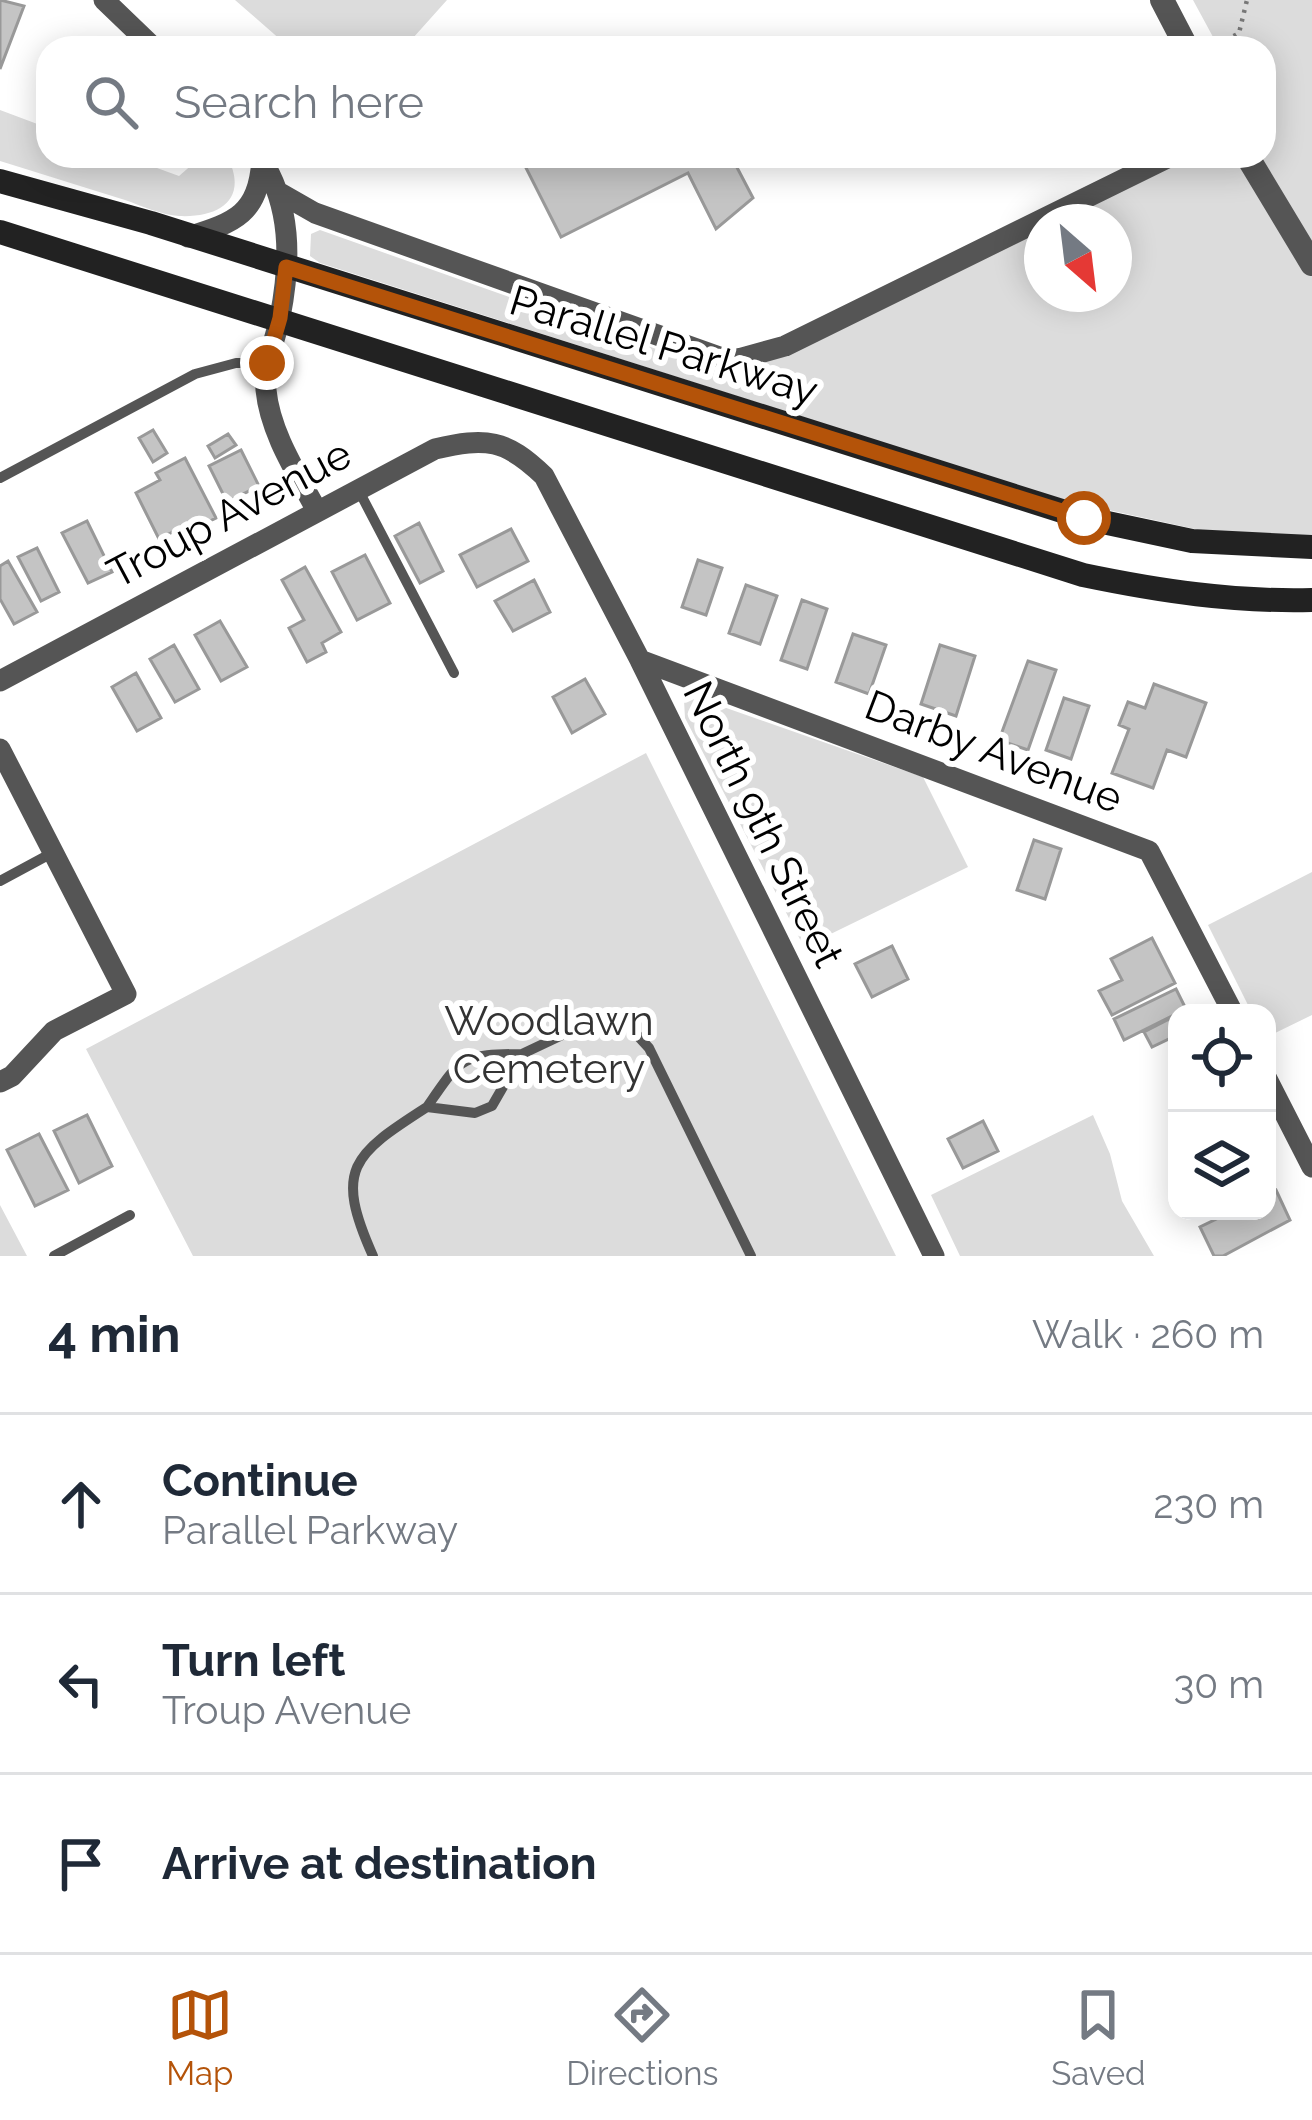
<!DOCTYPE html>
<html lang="en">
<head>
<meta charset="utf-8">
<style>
  :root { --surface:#fff; --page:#f2f2f3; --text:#1f2937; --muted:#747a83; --line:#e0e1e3; --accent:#b45309 }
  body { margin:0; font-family:Raleway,sans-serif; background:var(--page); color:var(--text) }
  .controls { position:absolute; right:36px; bottom:36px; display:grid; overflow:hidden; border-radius:24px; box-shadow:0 6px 30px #0003 }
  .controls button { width:108px; height:108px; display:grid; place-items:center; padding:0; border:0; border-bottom:3px solid var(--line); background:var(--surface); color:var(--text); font:60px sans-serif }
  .compass { position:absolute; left:1024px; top:204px; width:108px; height:108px; border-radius:50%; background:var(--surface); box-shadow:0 6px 30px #0003; rotate:152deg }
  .stop { position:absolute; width:36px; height:36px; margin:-27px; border:9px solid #b45309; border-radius:50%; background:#fff }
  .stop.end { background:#b45309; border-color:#fff; box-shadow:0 3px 12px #0008 }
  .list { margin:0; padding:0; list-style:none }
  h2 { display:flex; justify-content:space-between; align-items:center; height:156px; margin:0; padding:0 48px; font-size:51px }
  h2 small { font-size:39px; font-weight:400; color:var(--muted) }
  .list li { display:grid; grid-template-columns:78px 1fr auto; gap:36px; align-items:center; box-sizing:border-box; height:180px; padding:0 48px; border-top:3px solid var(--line) }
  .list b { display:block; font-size:45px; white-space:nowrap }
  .list p { margin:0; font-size:39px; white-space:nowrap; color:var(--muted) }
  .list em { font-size:39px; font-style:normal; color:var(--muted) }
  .icon { flex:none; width:66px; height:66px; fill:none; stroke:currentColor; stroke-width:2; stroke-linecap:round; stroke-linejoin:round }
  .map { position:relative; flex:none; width:1312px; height:1256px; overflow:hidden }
  .search { position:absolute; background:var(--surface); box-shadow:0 6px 30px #0003; left:36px; right:36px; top:36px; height:132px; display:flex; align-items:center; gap:30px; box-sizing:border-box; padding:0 42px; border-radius:36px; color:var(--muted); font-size:45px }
  .sheet { height:696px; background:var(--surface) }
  nav { display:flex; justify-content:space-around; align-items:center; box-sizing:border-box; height:168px; border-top:3px solid var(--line); background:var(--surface); font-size:33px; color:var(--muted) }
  nav a { display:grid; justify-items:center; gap:6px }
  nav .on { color:var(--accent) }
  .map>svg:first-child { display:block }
</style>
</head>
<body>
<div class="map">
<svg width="1312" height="1256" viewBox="0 0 1312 1256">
  <rect width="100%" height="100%" fill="#fff"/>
  <path fill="#dcdcdc" d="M235,0H447L404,48H290Z
    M1193,0H1312V536L1213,533L1063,500L320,263L310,256L311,234L320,230L724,373L760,361L1042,227V294H1114V222H1051L1184,156H1264V48H1219Z
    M0,110L48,128V156H124L179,176L202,156H227C249,198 221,218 179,216C162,215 142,206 125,200C83,187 42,174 0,161Z
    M695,697L923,777L968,867L804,947L685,718L684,700Z
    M646,753L896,1256H193L86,1049Z
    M1312,872V1015L1267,1037V1013H1252L1208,925Z
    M1093,1115L1110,1154L1122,1201L1154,1256H960L931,1195Z
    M0,1205L27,1256H0Z"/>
  <path fill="#c4c4c4" stroke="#999" stroke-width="3" d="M0,0L24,6L0,69Z
    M520,156H731L753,198L716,229L688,173L561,237Z
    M153,430L167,453L153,462L139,438Z
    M228,434L236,445L215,458L208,446Z
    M241,450L259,486L227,502L209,466Z
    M185,458L216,518L193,529L190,523L159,539L136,493L160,480L156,473Z
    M87,521L112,572L88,583L62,533Z
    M419,523L443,571L420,583L395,536Z
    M511,529L528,561L477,587L460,555Z
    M37,548L59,592L41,601L18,557Z
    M365,555L390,603L357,620L332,572Z
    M698,560L722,568L706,615L682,607Z
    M8,561L37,612L14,624L0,599V566Z
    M305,567L341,632L322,643L326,652L307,662L289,628L304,620L282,580Z
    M534,580L550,612L513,631L495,601Z
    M746,585L777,596L760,644L729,633Z
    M802,600L827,609L807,669L781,660Z
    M220,621L247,667L221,681L195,635Z
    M853,634L886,645L869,694L836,682Z
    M174,645L199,689L175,702L150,659Z
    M940,645L975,656L956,716L921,704Z
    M1028,661L1056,670L1028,750L999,740Z
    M136,673L161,718L137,731L112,687Z
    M585,679L605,714L572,733L553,697Z
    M1154,684L1206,703L1186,757L1167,750L1153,788L1112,773L1129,729L1119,725L1128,702L1145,708Z
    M1064,698L1089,706L1071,759L1046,750Z
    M1034,840L1061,849L1045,899L1017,890Z
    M1152,938L1175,983L1112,1015L1099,991L1122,980L1111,959Z
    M892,946L908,979L872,997L855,964Z
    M1176,989L1186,1009L1124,1040L1114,1019Z
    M1177,1015V1035L1152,1047L1144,1032Z
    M87,1115L112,1166L79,1183L54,1131Z
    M983,1121L998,1151L963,1168L948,1139Z
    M39,1134L68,1190L35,1206L7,1150Z
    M1276,1190L1290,1220L1223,1256H1214L1200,1227L1233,1211H1267V1195Z"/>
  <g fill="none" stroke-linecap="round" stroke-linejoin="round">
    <path stroke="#777" stroke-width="4.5" stroke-dasharray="3 6" stroke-linecap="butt" d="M1229,48L1225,41L1239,33L1247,0"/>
    <path stroke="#555" stroke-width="10" d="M0,478L195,374L236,363H267
      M359,491L454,673
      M0,881L52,853
      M427,1107C461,1058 460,1054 522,1054
      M54,1256L130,1215
      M373,1256C334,1169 352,1155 427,1107L475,1113L492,1106L522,1054L596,1019L615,1018L627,1024L649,1048L751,1256"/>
    <path stroke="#555" stroke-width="21" d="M104,0L154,48
      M259,156C292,204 291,261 280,317C275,342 264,363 266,390C270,432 296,472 316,509
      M280,193L315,213L719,357L738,359L785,346L1171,156
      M188,237C236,222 258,214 262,160
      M640,660L1149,851L1233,1013
      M0,681L435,449C486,437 506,439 544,476L640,660L934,1256
      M0,749L126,994L54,1031L12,1076L0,1082
      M1267,1079L1312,1167"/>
    <path stroke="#555" stroke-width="24" d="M1162,0L1187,48
      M1247,156L1312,264"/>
    <path stroke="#222" stroke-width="24" d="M0,181L151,223L1084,518L1192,541L1312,547
      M0,232L1083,575C1160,591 1233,602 1312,600"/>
  </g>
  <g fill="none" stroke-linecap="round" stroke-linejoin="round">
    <path stroke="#b45309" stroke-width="15" d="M267,363L280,318L286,267L1084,518"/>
  </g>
  <g text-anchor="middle" stroke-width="12" stroke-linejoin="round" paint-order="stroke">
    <g font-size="42" fill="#000" stroke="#fff">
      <text transform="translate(664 345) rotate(17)" y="15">Parallel Parkway</text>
      <text transform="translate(229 513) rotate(-28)" y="15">Troup Avenue</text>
      <text transform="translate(994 751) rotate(21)" y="15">Darby Avenue</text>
      <text transform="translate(764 824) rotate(64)" y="15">North 9th Street</text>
    </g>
    <g font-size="42" fill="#333" stroke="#fff">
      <text x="549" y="1035">Woodlawn<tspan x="549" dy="48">Cemetery</tspan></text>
    </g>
  </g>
</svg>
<div class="controls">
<button><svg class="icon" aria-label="locate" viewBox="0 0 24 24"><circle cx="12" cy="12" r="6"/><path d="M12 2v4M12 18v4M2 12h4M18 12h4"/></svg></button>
<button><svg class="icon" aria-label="layers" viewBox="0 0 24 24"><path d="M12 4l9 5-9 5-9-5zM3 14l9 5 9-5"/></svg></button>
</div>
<svg class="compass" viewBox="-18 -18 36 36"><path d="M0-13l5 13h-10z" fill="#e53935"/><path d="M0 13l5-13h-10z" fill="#747a83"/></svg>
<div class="stop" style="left:1084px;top:518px"></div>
<div class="stop end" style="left:267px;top:363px"></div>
<div class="search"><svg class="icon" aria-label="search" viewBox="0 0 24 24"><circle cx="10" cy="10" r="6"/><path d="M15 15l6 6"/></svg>Search here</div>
</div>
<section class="sheet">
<h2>4 min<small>Walk · 260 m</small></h2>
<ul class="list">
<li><svg class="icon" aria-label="ahead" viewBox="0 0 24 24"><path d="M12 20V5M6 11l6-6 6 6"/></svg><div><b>Continue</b><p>Parallel Parkway</p></div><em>230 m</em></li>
<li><svg class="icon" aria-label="left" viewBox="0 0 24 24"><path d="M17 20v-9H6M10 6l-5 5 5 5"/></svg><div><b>Turn left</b><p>Troup Avenue</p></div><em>30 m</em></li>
<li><svg class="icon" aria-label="arrive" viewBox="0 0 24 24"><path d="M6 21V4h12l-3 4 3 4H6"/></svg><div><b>Arrive at destination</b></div></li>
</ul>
</section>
<nav>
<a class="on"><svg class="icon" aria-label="map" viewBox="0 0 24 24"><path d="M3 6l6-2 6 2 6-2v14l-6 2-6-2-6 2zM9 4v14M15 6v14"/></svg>Map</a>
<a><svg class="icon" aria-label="directions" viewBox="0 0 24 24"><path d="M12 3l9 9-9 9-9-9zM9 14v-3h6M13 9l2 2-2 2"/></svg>Directions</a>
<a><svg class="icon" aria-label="saved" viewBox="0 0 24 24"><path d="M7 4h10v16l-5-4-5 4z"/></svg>Saved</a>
</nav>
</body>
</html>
